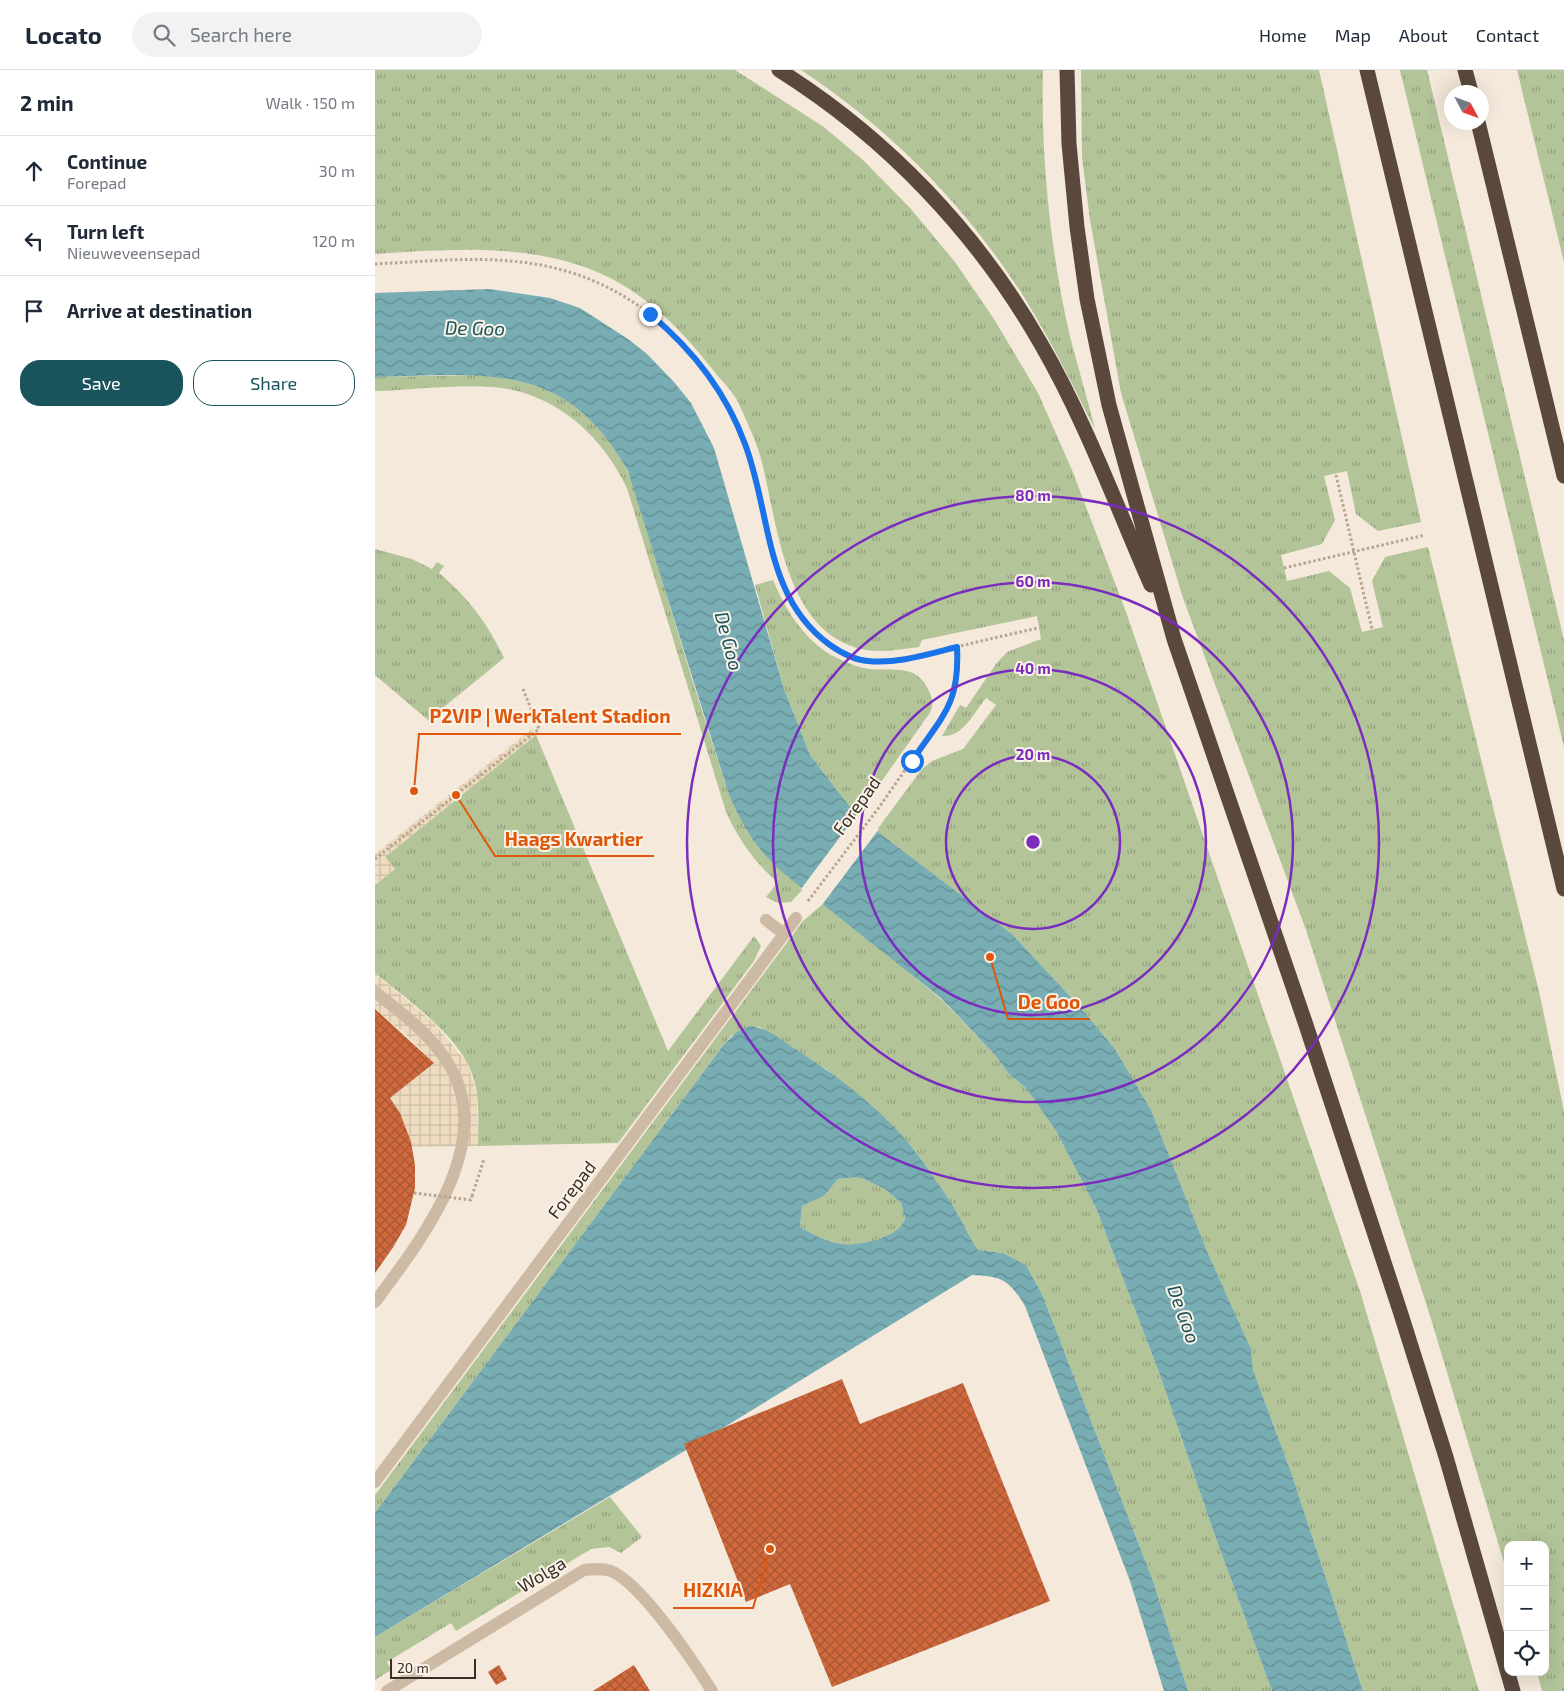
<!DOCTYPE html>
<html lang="en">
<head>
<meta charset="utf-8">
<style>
  :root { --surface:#fff; --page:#f2f2f3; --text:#1f2937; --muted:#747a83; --line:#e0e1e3; --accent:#19545d }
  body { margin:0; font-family:"Exo 2",sans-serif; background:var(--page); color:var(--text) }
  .controls { position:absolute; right:15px; bottom:15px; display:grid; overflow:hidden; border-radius:10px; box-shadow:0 5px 20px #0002 }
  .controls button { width:45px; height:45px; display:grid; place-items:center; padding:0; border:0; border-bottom:1px solid var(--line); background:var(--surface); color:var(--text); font:25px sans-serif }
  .compass { position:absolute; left:1069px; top:15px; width:45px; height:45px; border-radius:50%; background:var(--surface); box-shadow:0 5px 20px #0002; rotate:131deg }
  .scale { position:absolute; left:15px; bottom:12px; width:86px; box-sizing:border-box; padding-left:5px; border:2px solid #382d27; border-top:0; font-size:14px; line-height:18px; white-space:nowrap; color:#382d27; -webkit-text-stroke:4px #fbf3e7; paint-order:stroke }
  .stop { position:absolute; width:15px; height:15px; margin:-11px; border:4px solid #1a73e8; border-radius:50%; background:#fff }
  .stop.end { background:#1a73e8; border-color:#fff; box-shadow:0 1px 5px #0008 }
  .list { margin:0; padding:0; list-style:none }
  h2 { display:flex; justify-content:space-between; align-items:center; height:65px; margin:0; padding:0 20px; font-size:21px }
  h2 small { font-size:16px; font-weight:400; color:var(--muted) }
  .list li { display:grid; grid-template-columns:32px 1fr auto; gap:15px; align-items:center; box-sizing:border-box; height:70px; padding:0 20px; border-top:1px solid var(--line) }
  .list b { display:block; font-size:19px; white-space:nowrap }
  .list p { margin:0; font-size:16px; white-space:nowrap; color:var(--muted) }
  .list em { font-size:16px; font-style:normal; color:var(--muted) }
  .actions { display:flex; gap:10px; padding:15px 20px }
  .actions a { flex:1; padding:11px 0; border:1px solid var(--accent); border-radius:20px; text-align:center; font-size:18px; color:var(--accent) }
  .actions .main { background:var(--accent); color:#fff }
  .icon { flex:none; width:28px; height:28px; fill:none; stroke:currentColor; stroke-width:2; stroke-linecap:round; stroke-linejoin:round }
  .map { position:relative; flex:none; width:1189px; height:1621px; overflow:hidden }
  header { display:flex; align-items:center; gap:30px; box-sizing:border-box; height:70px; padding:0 25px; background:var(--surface); border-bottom:1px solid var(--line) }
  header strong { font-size:24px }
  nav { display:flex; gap:28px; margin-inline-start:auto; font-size:18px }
  .search { width:350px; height:45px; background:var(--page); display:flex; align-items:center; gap:12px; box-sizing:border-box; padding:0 18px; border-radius:28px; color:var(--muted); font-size:19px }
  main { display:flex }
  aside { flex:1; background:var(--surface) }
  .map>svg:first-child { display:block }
</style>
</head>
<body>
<header>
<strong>Locato</strong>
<div class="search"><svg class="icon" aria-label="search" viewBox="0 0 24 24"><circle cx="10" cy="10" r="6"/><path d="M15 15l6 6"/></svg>Search here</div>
<nav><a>Home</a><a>Map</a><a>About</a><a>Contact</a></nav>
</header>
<main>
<aside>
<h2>2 min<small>Walk · 150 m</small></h2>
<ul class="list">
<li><svg class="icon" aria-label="ahead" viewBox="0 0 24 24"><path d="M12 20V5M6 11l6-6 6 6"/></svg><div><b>Continue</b><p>Forepad</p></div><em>30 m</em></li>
<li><svg class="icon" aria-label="left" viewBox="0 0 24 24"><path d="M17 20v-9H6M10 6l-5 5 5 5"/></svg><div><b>Turn left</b><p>Nieuweveensepad</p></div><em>120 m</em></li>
<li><svg class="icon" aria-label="arrive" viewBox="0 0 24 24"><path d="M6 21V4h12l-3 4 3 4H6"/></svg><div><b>Arrive at destination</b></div></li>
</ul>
<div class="actions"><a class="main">Save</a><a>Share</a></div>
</aside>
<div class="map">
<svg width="1189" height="1621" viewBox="0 0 1189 1621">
  <defs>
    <pattern id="grass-tufts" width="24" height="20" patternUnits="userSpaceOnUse" patternTransform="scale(1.25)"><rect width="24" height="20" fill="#b3c499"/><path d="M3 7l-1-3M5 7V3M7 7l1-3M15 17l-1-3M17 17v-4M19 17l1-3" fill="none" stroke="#93a07d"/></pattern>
    <pattern id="plaza-grid" width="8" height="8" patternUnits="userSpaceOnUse" patternTransform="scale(1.25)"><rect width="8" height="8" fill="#eddcc0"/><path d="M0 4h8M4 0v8" fill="none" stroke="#ccbda5"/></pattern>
    <pattern id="water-waves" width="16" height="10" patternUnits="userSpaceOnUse" patternTransform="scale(1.25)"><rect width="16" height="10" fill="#77adb3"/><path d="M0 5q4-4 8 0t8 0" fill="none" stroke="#638d92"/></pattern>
    <pattern id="building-cross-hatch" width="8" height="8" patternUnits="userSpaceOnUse" patternTransform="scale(1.25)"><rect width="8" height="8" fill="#cf693d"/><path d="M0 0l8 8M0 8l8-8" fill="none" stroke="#a95733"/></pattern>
  </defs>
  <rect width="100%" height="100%" fill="#f4e9da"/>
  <path fill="url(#grass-tufts)" d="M0,0H360L449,57L489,91L535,138L580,192L619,249L663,323L697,400L751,542L985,1221L1104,1621H988L916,1402L878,1300L876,1279L832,1181L776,1040L740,979L705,937L637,864L501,761L547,699L557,691L588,679L621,635L611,628C599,643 587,668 567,666L585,635L591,638L621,594L632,582L666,569L662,546L547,570L544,577C527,579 508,583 491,580C409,565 403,453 386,389C381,370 371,350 363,332C358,322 349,313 342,305C311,265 277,228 231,206C160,172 76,179 0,184Z
    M426,0H668C666,84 674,166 691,249C699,286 711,322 720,359C698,316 677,273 652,232C594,139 517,60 426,0Z
    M706,0H944L1046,452L1003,461L981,444L972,401L949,406L960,450L947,474L906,485L912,511L954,501L975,518L987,562L1008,557L997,511L1010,487L1053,477L1164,921L1189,1041V1621H1167L1162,1602H1170V1475H1133V1506L1056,1249L931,860L808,528L746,323L715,150L707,87Z
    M1025,0H1052L1189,570V677Z
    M1142,0H1189V192Z
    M103,305C157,310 196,323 232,367C264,407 275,470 290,519C310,588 332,657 354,725C373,768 391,790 429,818L416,832L403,833L391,827L403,812C380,794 363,768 351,742L252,418C226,364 179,322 118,317C80,314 39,320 0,321V307Z
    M0,479L37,489L57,499L62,492L69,496L64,503C93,527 113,554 129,588L53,650L0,605Z
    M398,510C410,539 428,568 456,585C466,590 477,595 488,598C512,603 540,591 553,619C558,629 559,635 554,644L482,746L435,685L409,619L380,515Z
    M161,665L293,981L379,866L386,876L379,891L243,1073L103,1076C103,1055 105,1029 99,1010C88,968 32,929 0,903V815L20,799L10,787Z
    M449,833L567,930L619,984L634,1004L651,1018L681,1061L721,1138L785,1305L839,1463L897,1621H813L778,1511L667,1224L651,1195L628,1183L603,1180L591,1165L583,1144L553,1099L541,1082L508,1047L451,999L383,956L356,966L350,973L0,1443V1425L428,851Z
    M484,1107L510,1119L526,1133L530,1148C526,1167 485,1176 468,1174C453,1173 438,1164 425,1157L427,1136L449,1126L463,1109Z
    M235,1427L267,1467L246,1483L234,1477L216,1479L81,1561L76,1553L12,1592L16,1600L0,1610V1567Z"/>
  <path fill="url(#plaza-grid)" d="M158,658L161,665L10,787L20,799L0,815V784Z
    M0,903L59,953L92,993L102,1023L103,1076L37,1077L25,1043L15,1028L58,993L37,970L0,939Z"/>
  <path fill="url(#water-waves)" fill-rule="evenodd" d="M114,219L175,228L205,238L253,269L272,284L299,312L316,333L339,378L409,619L435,685L482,746L637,864L705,937L740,979L776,1040L832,1181L876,1279L878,1300L916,1402L988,1621H897L839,1463L785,1305L721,1138L681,1061L651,1018L634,1004L619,984L567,929L407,802C382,780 367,755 354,725L253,401C191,289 110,305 0,307V223Z
    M375,956C393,957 410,973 425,982C473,1013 521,1051 553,1099C563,1114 574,1128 582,1143C590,1156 594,1168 603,1180L628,1183L651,1195L667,1224L778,1511L813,1621H789L755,1511L650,1236C634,1210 627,1206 597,1205L356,1353L0,1567V1443L350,973L362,962ZM484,1107L510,1119L526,1133L530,1148C526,1167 485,1176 468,1174C453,1173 438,1164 425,1157L427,1136L449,1126L463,1109Z"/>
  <path fill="#f4e9da" d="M483,743L504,759L447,835L426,819Z"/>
  <path fill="url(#building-cross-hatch)" d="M0,939L59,993L15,1028L25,1043L36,1072L40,1095V1118L31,1155L17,1179L0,1203Z
    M467,1309L485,1354L588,1313L675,1531L457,1617L415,1514L371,1532L309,1374Z
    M124,1595L132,1609L121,1615L113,1602Z
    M259,1595L275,1621H218Z"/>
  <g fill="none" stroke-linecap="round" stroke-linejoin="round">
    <path stroke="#b9a48f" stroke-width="3" stroke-dasharray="2.5 2.5" stroke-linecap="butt" d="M0,194C62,191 126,183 187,200C271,222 342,294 371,375C394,442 389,528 453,573C463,580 476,588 489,590C517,596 549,585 577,578C606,571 635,564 664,558
      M961,405L997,559
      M909,498L1050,465
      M0,789L164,659L148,619
      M433,831L505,736L573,638L582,610V577
      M97,1126L109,1089"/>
    <path stroke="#cdbaa5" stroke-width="12" d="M391,850L409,864
      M0,1412L421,848"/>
    <path stroke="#cdbaa5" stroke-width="12" d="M0,922C25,942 53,962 71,990C125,1070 47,1169 0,1232
      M12,1621L209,1500C218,1499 227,1498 236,1501C267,1514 318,1591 337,1621"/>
    <path stroke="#5a483d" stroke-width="15" d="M404,0C512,68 602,162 666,274C710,350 741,435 776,515
      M692,0L694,74L702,157L712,229L734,335L799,569L930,952L1025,1241L1071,1387L1138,1621
      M992,0L1189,819
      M1090,0L1096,22
      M1103,52L1189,406"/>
    <path stroke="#b9a48f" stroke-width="3" stroke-dasharray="2.5 2.5" stroke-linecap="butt" d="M39,1123L96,1130L97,1126"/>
  </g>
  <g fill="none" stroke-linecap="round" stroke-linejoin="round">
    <path stroke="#1a73e8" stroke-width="6" d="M275,244C317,279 351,322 370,374C396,442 389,528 455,575C465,582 479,590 493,591C523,594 553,584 582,577C585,635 567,646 537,691"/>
  </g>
  <g fill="none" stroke="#7b2cbf" stroke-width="2.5">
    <circle cx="658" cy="772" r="87"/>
    <circle cx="658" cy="772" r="173"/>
    <circle cx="658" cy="772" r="260"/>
    <circle cx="658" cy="772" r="346"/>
  </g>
  <g text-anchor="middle" stroke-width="4" stroke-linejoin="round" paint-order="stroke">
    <g font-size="18" fill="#382d27" stroke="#fbf3e7">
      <text transform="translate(482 736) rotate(-54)" y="6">Forepad</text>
      <text transform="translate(197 1120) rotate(-53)" y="6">Forepad</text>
      <text transform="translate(167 1505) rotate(-31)" y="6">Wolga</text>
    </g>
    <g font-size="19" font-style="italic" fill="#19545d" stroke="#fbf3e7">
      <text transform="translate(100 258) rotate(1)" y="7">De Goo</text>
      <text transform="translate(354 571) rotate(75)" y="7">De Goo</text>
      <text transform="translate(809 1244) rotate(70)" y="7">De Goo</text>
    </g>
  </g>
  <circle cx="658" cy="772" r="8" fill="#7b2cbf" stroke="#fbf3e7" stroke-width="2.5"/>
  <g font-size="15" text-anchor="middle" font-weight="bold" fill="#7b2cbf" stroke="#fbf3e7" stroke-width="4" stroke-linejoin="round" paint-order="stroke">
    <text x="658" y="431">80 m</text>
    <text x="658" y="517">60 m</text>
    <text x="658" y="604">40 m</text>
    <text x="658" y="690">20 m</text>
  </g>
  <path fill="none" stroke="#df570d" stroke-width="2" d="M39 721L44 664H306M81 725L120 786H279M615 887L633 949H715M395 1479L378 1538H298"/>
  <g fill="#df570d" stroke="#fbf3e7" stroke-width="2">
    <circle cx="39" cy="721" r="5"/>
    <circle cx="81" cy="725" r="5"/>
    <circle cx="615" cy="887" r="5"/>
    <circle cx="395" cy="1479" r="5"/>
  </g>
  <g font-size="19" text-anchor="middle" font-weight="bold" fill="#df570d" stroke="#fbf3e7" stroke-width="4" stroke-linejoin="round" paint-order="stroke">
    <text x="175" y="653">P2VIP | WerkTalent Stadion</text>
    <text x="199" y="776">Haags Kwartier</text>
    <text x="674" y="939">De Goo</text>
    <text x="338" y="1527">HIZKIA</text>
  </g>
</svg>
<div class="controls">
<button>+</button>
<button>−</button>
<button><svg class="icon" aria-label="locate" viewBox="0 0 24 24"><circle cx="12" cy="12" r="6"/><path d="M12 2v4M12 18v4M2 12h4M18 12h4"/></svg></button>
</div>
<svg class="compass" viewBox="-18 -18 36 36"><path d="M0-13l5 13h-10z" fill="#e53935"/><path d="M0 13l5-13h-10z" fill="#747a83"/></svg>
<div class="scale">20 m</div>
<div class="stop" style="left:537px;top:691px"></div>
<div class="stop end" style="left:275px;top:244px"></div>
</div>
</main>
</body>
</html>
